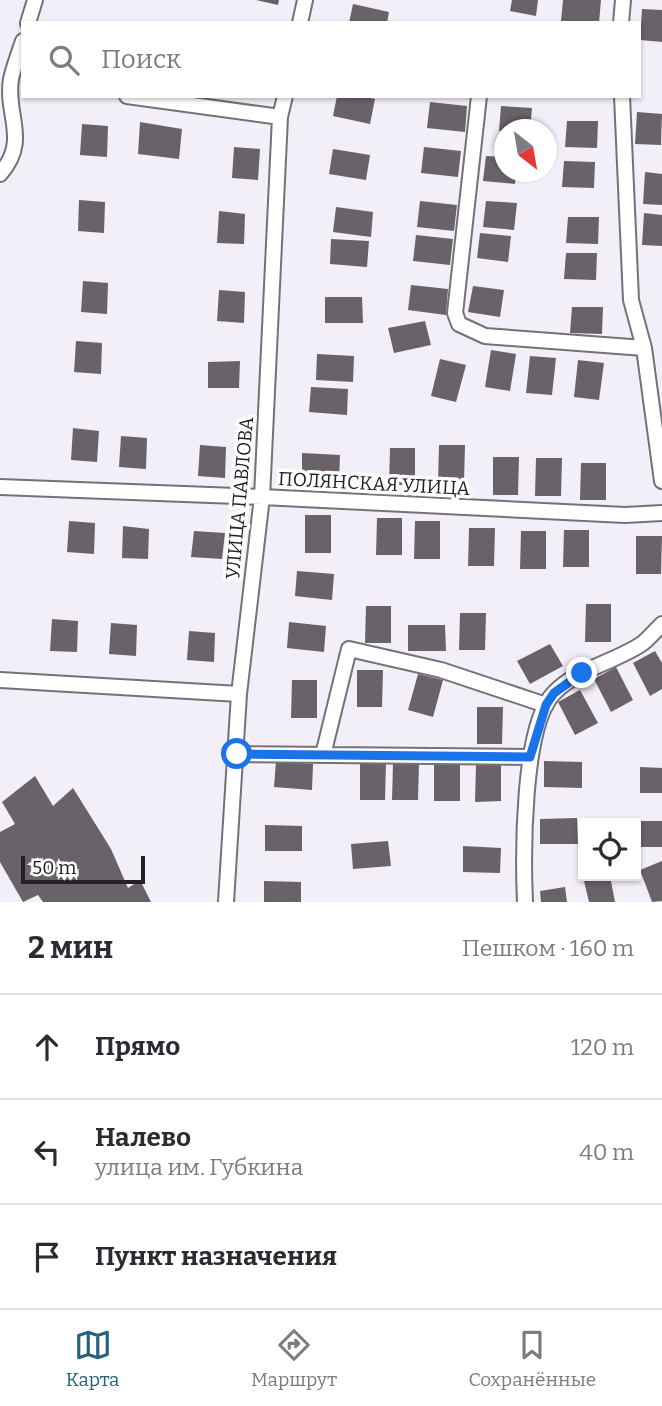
<!DOCTYPE html>
<html lang="ru">
<head>
<meta charset="utf-8">
<style>
  :root { --surface:#fff; --page:#f2f2f3; --text:#2b2b33; --muted:#7c7c81; --line:#e1e1e2; --accent:#25637a }
  body { margin:0; font-family:Bitter,serif; background:var(--page); color:var(--text) }
  .controls { position:absolute; right:21px; bottom:21px; display:grid; overflow:hidden; border-radius:0px; box-shadow:0 2px 5px #0004 }
  .controls button { width:63px; height:63px; display:grid; place-items:center; padding:0; border:0; border-bottom:2px solid var(--line); background:var(--surface); color:var(--text); font:35px sans-serif }
  .compass { position:absolute; left:494px; top:119px; width:63px; height:63px; border-radius:50%; background:var(--surface); box-shadow:0 2px 5px #0004; rotate:149deg }
  .scale { position:absolute; left:21px; bottom:18px; width:124px; box-sizing:border-box; padding-left:7px; border:4px solid #222124; border-top:0; font-size:19px; line-height:24px; white-space:nowrap; color:#222124; -webkit-text-stroke:5px #fefefe; paint-order:stroke }
  .stop { position:absolute; width:21px; height:21px; margin:-16px; border:5px solid #1a73e8; border-radius:50%; background:#fff }
  .stop.end { background:#1a73e8; border-color:#fff; box-shadow:0 2px 7px #0008 }
  .list { margin:0; padding:0; list-style:none }
  h2 { display:flex; justify-content:space-between; align-items:center; height:91px; margin:0; padding:0 28px; font-size:30px }
  h2 small { font-size:23px; font-weight:400; color:var(--muted) }
  .list li { display:grid; grid-template-columns:46px 1fr auto; gap:21px; align-items:center; box-sizing:border-box; height:105px; padding:0 28px; border-top:2px solid var(--line) }
  .list b { display:block; font-size:26px; white-space:nowrap }
  .list p { margin:0; font-size:23px; white-space:nowrap; color:var(--muted) }
  .list em { font-size:23px; font-style:normal; color:var(--muted) }
  .icon { flex:none; width:38px; height:38px; fill:none; stroke:currentColor; stroke-width:2; stroke-linecap:round; stroke-linejoin:round }
  .map { position:relative; flex:none; width:662px; height:902px; overflow:hidden }
  .search { position:absolute; background:var(--surface); box-shadow:0 2px 5px #0004; left:21px; right:21px; top:21px; height:77px; display:flex; align-items:center; gap:18px; box-sizing:border-box; padding:0 24px; border-radius:0px; color:var(--muted); font-size:26px }
  .sheet { height:406px; background:var(--surface) }
  nav { display:flex; justify-content:space-around; align-items:center; box-sizing:border-box; height:98px; border-top:2px solid var(--line); background:var(--surface); font-size:19px; color:var(--muted) }
  nav a { display:grid; justify-items:center; gap:4px }
  nav .on { color:var(--accent) }
  .map>svg:first-child { display:block }
</style>
</head>
<body>
<div class="map">
<svg width="662" height="902" viewBox="0 0 662 902">
  <rect width="100%" height="100%" fill="#f2eff8"/>
  <path fill="#696268" d="M256,0H279L278,5Z
    M512,0H538L536,16L510,11Z
    M563,0H601L599,23L561,21Z
    M353,4L389,12L387,23H349Z
    M642,9L662,10V42L640,40Z
    M337,96H362L375,99L370,124L333,116Z
    M430,102L467,106L465,132L427,128Z
    M501,106L532,108L530,130L499,131Z
    M637,112L662,114L661,145L635,144Z
    M567,121H598L597,148L565,147Z
    M140,122L182,129L179,159L138,154Z
    M82,124L108,126L107,157L80,155Z
    M234,147L260,149L258,180L232,178Z
    M424,147L461,151L458,177L421,173Z
    M333,149L370,155L366,180L329,174Z
    M486,156L504,157V172H516L515,184L483,181Z
    M564,161L595,162L594,188L562,187Z
    M645,172L662,174V205L643,204Z
    M79,200L105,202L104,233L78,231Z
    M420,201L457,205L454,231L417,227Z
    M486,201L517,203L514,230L483,227Z
    M336,207L373,212L371,237L333,232Z
    M219,211L245,214L244,244L217,243Z
    M644,213L662,215V246L642,245Z
    M568,217H599L598,244L566,243Z
    M480,233L511,236L508,262L477,258Z
    M416,235L453,239L450,265L413,261Z
    M331,239L369,241L367,267L330,264Z
    M566,253H597L596,280L564,279Z
    M83,281L108,283L107,314L81,312Z
    M411,285L448,289L446,315L408,310Z
    M473,286L504,290L500,317L468,312Z
    M219,290L245,292L244,323L217,321Z
    M325,297H362L363,323H325Z
    M572,307H603L602,334L570,333Z
    M425,321L431,345L394,353L388,328Z
    M76,341L102,343L101,374L74,372Z
    M491,350L516,354L510,391L485,387Z
    M317,354L354,356L353,382L316,380Z
    M530,356L556,358L552,395L526,393Z
    M440,359L466,365L456,402L431,396Z
    M578,360L604,363L599,400L574,397Z
    M240,361L239,388H208V362Z
    M311,387L348,389L347,415L309,412Z
    M73,428L99,431L97,462L71,460Z
    M121,436L147,438L146,469L119,467Z
    M200,445L226,447L225,478L198,476Z
    M439,445H465L464,482H438Z
    M390,448H415V485H389Z
    M302,453L340,455L339,481L302,479Z
    M493,457H519L518,495H493Z
    M536,458H562L561,496H535Z
    M581,463H606V500H580Z
    M305,515H331V553H305Z
    M377,518H402V555H376Z
    M69,521L95,523L94,554L67,552Z
    M415,521H440V559H414Z
    M123,526L149,529L148,559L122,558Z
    M469,528H495L494,566H468Z
    M564,530H589V567H563Z
    M194,531L225,533L222,559L191,557Z
    M521,531H546V569H520Z
    M636,536H662L661,574H636Z
    M297,571L334,574L332,600L295,596Z
    M586,604H611V642H585Z
    M366,606H391V643H365Z
    M460,613H486L485,650H459Z
    M52,619L78,621L77,652L50,651Z
    M289,622L326,626L324,652L287,648Z
    M111,623L137,625L136,656L109,654Z
    M408,625H445L446,651H408Z
    M189,631L215,633L214,662L187,660Z
    M550,644L563,666L530,684L517,661Z
    M655,651L662,663V689L650,696L633,663Z
    M616,667L633,700L611,712L594,679Z
    M357,670H383L382,707H357Z
    M418,674L443,680L433,717L408,710Z
    M292,680H317V718H291Z
    M580,690L598,723L575,735L558,702Z
    M477,707H503L502,744H477Z
    M276,761L313,764L312,790L274,787Z
    M544,761L582,762V788L544,787Z
    M360,762H386L385,800H360Z
    M393,763H419L418,800H392Z
    M434,763H460V801H434Z
    M476,764H501V801L475,802Z
    M640,767L662,768V793H640Z
    M35,776L53,806L73,788L111,849L128,888L140,880L151,902H43L38,895L23,902L0,862V832L15,824L2,802Z
    M577,818L578,844H540V819Z
    M640,821H662V847H640Z
    M265,825L302,826V851H265Z
    M388,841L391,866L353,869L351,844Z
    M463,846L501,848L500,873L463,872Z
    M662,861V901L652,902L640,870Z
    M605,876H610L615,902H589L584,881Z
    M264,881L301,882V902H264Z
    M565,887L567,902H541L540,891Z"/>
  <g fill="none" stroke-linecap="round" stroke-linejoin="round">
    <g stroke="#747179" stroke-width="18">
      <path id="minor" d="M28,23L35,0
        M300,23L305,0
        M621,23L623,0
        M127,96L280,117
        M479,96L455,313L459,324L485,336L644,348
        M622,96L631,300L644,348L662,481
        M0,174C30,140 5,115 11,79C14,66 19,53 23,41
        M0,487L262,497L625,515L662,513
        M0,680L239,694
        M237,754L530,757
        M323,755L349,649L441,670L546,705
        M226,902L239,694L262,497L280,117L285,96
        M525,902C523,857 522,725 554,693C578,668 616,662 643,643C650,637 656,630 662,624"/>
    </g>
    <use href="#minor" stroke="#fff" stroke-width="14"/>
  </g>
  <g fill="none" stroke-linecap="round" stroke-linejoin="round">
    <path stroke="#1a73e8" stroke-width="9" d="M237,754L530,757L546,705L554,693L582,673"/>
  </g>
  <g text-anchor="middle" stroke-width="7" stroke-linejoin="round" paint-order="stroke">
    <g font-size="19" fill="#222124" stroke="#fefefe">
      <text transform="translate(374 483) rotate(3)" y="7">ПОЛЯНСКАЯ УЛИЦА</text>
      <text transform="translate(239 498) rotate(-85)" y="7">УЛИЦА ПАВЛОВА</text>
    </g>
  </g>
</svg>
<div class="controls">
<button><svg class="icon" aria-label="locate" viewBox="0 0 24 24"><circle cx="12" cy="12" r="6"/><path d="M12 2v4M12 18v4M2 12h4M18 12h4"/></svg></button>
</div>
<svg class="compass" viewBox="-18 -18 36 36"><path d="M0-13l5 13h-10z" fill="#e53935"/><path d="M0 13l5-13h-10z" fill="#7c7c81"/></svg>
<div class="scale">50 m</div>
<div class="stop" style="left:237px;top:754px"></div>
<div class="stop end" style="left:582px;top:673px"></div>
<div class="search"><svg class="icon" aria-label="search" viewBox="0 0 24 24"><circle cx="10" cy="10" r="6"/><path d="M15 15l6 6"/></svg>Поиск</div>
</div>
<section class="sheet">
<h2>2 мин<small>Пешком · 160 m</small></h2>
<ul class="list">
<li><svg class="icon" aria-label="ahead" viewBox="0 0 24 24"><path d="M12 20V5M6 11l6-6 6 6"/></svg><div><b>Прямо</b></div><em>120 m</em></li>
<li><svg class="icon" aria-label="left" viewBox="0 0 24 24"><path d="M17 20v-9H6M10 6l-5 5 5 5"/></svg><div><b>Налево</b><p>улица им. Губкина</p></div><em>40 m</em></li>
<li><svg class="icon" aria-label="arrive" viewBox="0 0 24 24"><path d="M6 21V4h12l-3 4 3 4H6"/></svg><div><b>Пункт назначения</b></div></li>
</ul>
</section>
<nav>
<a class="on"><svg class="icon" aria-label="map" viewBox="0 0 24 24"><path d="M3 6l6-2 6 2 6-2v14l-6 2-6-2-6 2zM9 4v14M15 6v14"/></svg>Карта</a>
<a><svg class="icon" aria-label="directions" viewBox="0 0 24 24"><path d="M12 3l9 9-9 9-9-9zM9 14v-3h6M13 9l2 2-2 2"/></svg>Маршрут</a>
<a><svg class="icon" aria-label="saved" viewBox="0 0 24 24"><path d="M7 4h10v16l-5-4-5 4z"/></svg>Сохранённые</a>
</nav>
</body>
</html>
